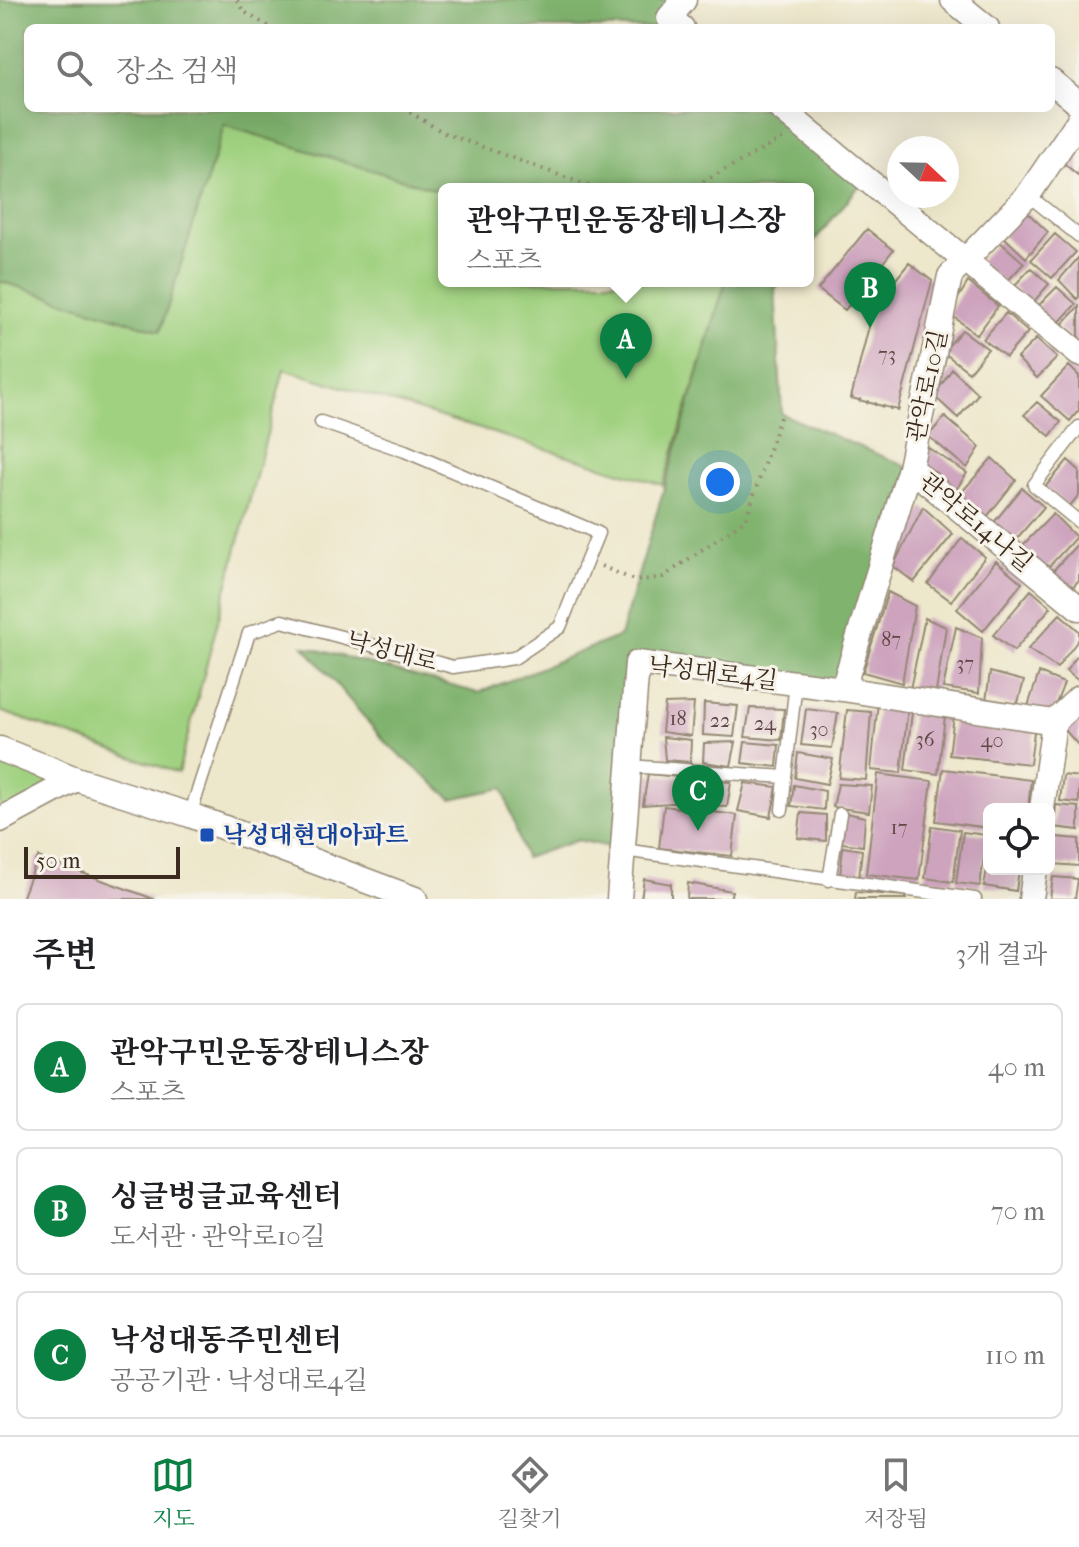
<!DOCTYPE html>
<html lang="ko">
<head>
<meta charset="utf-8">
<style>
  :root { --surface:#fff; --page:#f2f2f2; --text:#202124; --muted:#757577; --line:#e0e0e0; --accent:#0b8043 }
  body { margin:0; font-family:"IM FELL French Canon","Noto Serif KR",serif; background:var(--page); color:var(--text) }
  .controls { position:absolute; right:24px; bottom:24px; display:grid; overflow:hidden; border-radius:12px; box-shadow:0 8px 32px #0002 }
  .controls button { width:72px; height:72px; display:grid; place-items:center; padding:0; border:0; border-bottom:2px solid var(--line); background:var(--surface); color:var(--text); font:40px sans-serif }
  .compass { position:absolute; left:887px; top:136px; width:72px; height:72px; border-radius:50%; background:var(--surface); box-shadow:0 8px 32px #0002; rotate:112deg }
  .scale { position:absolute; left:24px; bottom:20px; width:156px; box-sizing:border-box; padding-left:8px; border:4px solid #3b2a1e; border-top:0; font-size:22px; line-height:28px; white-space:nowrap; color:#3b2a1e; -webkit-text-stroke:6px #f7f3e8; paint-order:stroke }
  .you { position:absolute; left:720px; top:482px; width:28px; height:28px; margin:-20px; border:6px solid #fff; border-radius:50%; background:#1a73e8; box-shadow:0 0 0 12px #1a73e833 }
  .badge { display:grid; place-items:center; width:52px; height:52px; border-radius:50%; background:var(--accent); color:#fff; font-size:26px; font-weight:700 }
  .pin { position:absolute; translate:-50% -66px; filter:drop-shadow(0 2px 4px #0008) }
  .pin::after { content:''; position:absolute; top:42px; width:28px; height:24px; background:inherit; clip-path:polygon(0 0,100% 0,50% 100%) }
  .popup { position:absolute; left:438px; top:183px; width:376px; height:104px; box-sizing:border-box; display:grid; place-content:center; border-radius:12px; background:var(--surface); filter:drop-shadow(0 2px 6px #0005); font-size:26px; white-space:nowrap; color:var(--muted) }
  .popup b { font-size:30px; color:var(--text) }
  .popup::after { content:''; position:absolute; left:50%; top:100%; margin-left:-16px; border:16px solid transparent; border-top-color:var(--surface) }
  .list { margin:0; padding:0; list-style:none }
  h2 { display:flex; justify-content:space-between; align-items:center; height:104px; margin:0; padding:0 32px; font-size:34px }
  h2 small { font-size:26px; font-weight:400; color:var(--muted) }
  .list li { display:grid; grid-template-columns:52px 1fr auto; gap:24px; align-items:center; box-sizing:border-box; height:128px; margin:0 16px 16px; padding:0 16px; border:2px solid var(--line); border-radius:12px }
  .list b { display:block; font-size:30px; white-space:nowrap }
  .list p { margin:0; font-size:26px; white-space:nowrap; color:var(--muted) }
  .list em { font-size:26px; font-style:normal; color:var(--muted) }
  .icon { flex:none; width:44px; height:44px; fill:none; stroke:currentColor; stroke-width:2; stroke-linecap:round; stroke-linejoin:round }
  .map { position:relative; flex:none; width:1079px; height:899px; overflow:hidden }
  .search { position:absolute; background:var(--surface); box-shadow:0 8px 32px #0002; left:24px; right:24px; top:24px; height:88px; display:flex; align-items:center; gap:20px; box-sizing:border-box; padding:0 28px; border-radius:12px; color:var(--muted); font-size:30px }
  .sheet { height:536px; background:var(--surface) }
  nav { display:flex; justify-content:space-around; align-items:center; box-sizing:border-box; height:112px; border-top:2px solid var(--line); background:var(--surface); font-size:22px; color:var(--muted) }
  nav a { display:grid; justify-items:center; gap:4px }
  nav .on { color:var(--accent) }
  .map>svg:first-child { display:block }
</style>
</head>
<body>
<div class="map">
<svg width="1079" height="899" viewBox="0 0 1079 899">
  <rect width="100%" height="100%" fill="#f7f3e8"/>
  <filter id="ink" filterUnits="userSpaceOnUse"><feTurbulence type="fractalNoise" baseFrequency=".0125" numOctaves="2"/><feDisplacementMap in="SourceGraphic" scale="16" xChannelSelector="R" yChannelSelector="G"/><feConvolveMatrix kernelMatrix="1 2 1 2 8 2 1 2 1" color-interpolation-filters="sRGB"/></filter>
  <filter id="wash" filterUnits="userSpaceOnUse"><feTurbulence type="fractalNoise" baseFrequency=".006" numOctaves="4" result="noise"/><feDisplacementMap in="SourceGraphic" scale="32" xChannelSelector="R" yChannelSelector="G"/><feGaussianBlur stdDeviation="1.8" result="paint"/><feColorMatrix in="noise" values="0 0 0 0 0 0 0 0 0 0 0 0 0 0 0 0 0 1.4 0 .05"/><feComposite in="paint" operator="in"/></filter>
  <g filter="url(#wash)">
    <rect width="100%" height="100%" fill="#ede7cb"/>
    <path fill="#a0d180" stroke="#6e7e4f" stroke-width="2" d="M224,125L444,192V281H726L663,485L284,369L178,773L0,711V281L160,331Z
      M0,749L76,779L0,820Z"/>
    <path fill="#80b36e" stroke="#5e6e46" stroke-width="2" d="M0,0H684L682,28H28V108H780L866,178L808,249V189H444V192L224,125L160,331L0,281Z
      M726,281H781L775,289L782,414L910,468L843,689L637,663L623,850L578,840L525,858L503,788L452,799L385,742L304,646L478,693L620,636Z"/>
    <g id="blocks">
      <path fill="#cda3be" d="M1079,133V176L1060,160Z
        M1025,210L1048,232L1026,258L1003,236Z
        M867,229L893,250L867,283L883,295L909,263L932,281L898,410L851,398L874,306L858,294L845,310L818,289Z
        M1055,234L1076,252L1052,278L1031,260Z
        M999,241L1024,263L1005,284L979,262Z
        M1079,257V297L1077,299L1059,280Z
        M1031,268L1049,284L1031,305L1013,287Z
        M968,282L998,306L977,335L949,313Z
        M1057,287L1076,304L1054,328L1034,310Z
        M1079,306V347L1059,328Z
        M1006,313L1028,332L1006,357L983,339Z
        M962,330L988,349L969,372L943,352Z
        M1036,339L1057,358L1037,378L1017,358Z
        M1069,366L1079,376V410L1070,421L1041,396Z
        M952,369L978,394L958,418L934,396Z
        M1037,402L1061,422L1050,436L1024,415Z
        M945,417L980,447L967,468L928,436Z
        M927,447L967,473L952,496L920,467Z
        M992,458L1016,480L986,518L959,495Z
        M1068,460L1079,470V495L1069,507L1045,487Z
        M1022,488L1044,507L1012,544L991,526Z
        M923,507L953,534L914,582L893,566Z
        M1053,514L1076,537L1044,572L1020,548Z
        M962,538L985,557L951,601L928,584Z
        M1079,542V580L1071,589L1051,573Z
        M996,561L1022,583L983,631L957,609Z
        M1031,590L1051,607L1014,651L993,635Z
        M888,592L915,606L902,683L863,672Z
        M1060,614L1079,631V639L1057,668L1028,649Z
        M925,618L946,627L936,692L910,689Z
        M956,627L982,638L979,693L943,688Z
        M1079,654V681L1066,671Z
        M990,672L1024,681L1017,706L986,701Z
        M1039,673L1064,683L1052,714L1028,706Z
        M878,702L908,705L901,773L871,770Z
        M694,703L691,736L662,732L665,704Z
        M704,703L738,706L734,737L703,735Z
        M913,704L946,708L938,774L905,770Z
        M750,708L784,709L781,740L745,737Z
        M806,709L838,713L832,748L801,745Z
        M1079,709V746L1065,730L1070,718Z
        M847,710L871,712L866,780L839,778Z
        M954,715L1035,724L1030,764L949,755Z
        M663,737L691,740L690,762L665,760Z
        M736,742L731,766L703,762L704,743Z
        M745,742L779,745L777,767L742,763Z
        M798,753L833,759L827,784L795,778Z
        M943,769L1031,780L1028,809H989V828L936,821Z
        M648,774L689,778L685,802L643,805Z
        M878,774L932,781L919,880L866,874Z
        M1063,775L1079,777V803L1060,801Z
        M700,780L731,782L727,807L698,805Z
        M745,783L777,787L771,817L738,811Z
        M838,784L872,786L869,812L833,807Z
        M794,785L825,791L824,810L791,806Z
        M1056,805L1079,807V830L1054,827Z
        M664,806L737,815L732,856L659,848Z
        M801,813L826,815V841L798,838Z
        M846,813L865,817L863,846L842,843Z
        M932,826L960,830L953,882L925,878Z
        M963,832L987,835L980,886L956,883Z
        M1056,837L1079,839V866L1053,864Z
        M843,847L862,850L859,878L840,876Z
        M38,857L154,899H22Z
        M987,869H1019L1016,891L984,886Z
        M1053,877L1078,879L1075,899H1050Z
        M644,879L671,884V899H641Z
        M688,883L732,891L730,899H687Z
        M856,892L906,896V899H855Z"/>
    </g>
  </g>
  <g filter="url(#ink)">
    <use href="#blocks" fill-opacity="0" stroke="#948874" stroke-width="2"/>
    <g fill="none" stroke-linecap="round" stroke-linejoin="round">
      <g stroke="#948874" stroke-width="15">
        <path id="service" d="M1028,195L1079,236
          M1079,427L1034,485L1079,522
          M629,766L785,777L796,683
          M782,810L785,777
          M190,815L249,633L282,621L453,667L514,658L560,627L598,533L405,451L321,422
          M623,850L975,899
          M829,880L840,814"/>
      </g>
      <g stroke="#948874" stroke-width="27">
        <path id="minor" d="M953,0L987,28
          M682,28L669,18L684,0
          M1051,81L1079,104
          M780,108L1079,354
          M910,468L1079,608
          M843,689L910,468L950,276L1028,195L1079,120
          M0,749L76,779L190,815L415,899
          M1042,809L1054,722L1079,698
          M0,820L76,779
          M619,899L637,663L843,689L1054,722
          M1031,899L1035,869"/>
      </g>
      <path stroke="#948874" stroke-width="4" stroke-dasharray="2 6" stroke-linecap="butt" d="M237,0L243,11L271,28
        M403,108L444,133L597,189
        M689,189L784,138
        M851,398L902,411
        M601,566L636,581L663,577L746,519L781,414"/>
      <use href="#service" stroke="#fff" stroke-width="12"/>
      <use href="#minor" stroke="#fff" stroke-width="24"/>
    </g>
  </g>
  <rect fill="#1a4fb4" stroke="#f7f3e8" stroke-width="3" x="199" y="827" width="16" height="16" rx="4"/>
  <g text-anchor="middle" stroke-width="6" stroke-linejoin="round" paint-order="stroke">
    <g font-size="20" fill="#604846">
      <text x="887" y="361">73</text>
      <text x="891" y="646">87</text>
      <text x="965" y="670">37</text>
      <text x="678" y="725">18</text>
      <text x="720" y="727">22</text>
      <text x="765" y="730">24</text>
      <text x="819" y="736">30</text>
      <text x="925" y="746">36</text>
      <text x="992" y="747">40</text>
      <text x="899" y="834">17</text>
    </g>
    <g font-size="24" fill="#3b2a1e" stroke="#f7f3e8">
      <text transform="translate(927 386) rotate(-78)" y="8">관악로10길</text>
      <text transform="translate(976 522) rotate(40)" y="8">관악로14나길</text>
      <text transform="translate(392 651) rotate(15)" y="8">낙성대로</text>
      <text transform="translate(713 673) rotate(7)" y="8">낙성대로4길</text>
    </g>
    <g font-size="24" font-weight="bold" fill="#164399" stroke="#f7f3e8" text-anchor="start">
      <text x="223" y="843">낙성대현대아파트</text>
    </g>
  </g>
</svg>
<div class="controls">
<button><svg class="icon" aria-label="locate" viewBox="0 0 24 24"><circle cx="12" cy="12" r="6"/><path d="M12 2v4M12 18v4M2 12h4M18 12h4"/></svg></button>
</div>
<svg class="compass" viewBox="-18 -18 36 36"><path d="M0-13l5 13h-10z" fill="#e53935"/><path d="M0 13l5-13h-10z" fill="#757577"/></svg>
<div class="scale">50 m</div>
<div class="you"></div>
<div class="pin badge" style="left:626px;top:379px">A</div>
<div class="popup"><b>관악구민운동장테니스장</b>스포츠</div>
<div class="pin badge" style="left:870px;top:328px">B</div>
<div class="pin badge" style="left:698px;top:831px">C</div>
<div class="search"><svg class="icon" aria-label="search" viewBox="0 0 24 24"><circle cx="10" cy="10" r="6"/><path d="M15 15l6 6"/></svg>장소 검색</div>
</div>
<section class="sheet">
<h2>주변<small>3개 결과</small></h2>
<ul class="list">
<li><span class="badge">A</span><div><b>관악구민운동장테니스장</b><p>스포츠</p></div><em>40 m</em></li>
<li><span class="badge">B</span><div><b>싱글벙글교육센터</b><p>도서관 · 관악로10길</p></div><em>70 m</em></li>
<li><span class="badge">C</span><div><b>낙성대동주민센터</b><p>공공기관 · 낙성대로4길</p></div><em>110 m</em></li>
</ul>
</section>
<nav>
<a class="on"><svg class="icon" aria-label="map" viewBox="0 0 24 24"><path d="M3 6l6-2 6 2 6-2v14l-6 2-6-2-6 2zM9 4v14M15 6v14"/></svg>지도</a>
<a><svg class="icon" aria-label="directions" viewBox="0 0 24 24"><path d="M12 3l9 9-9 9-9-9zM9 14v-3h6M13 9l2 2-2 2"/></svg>길찾기</a>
<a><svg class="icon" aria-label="saved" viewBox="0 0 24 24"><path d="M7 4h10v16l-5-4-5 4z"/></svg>저장됨</a>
</nav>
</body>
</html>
